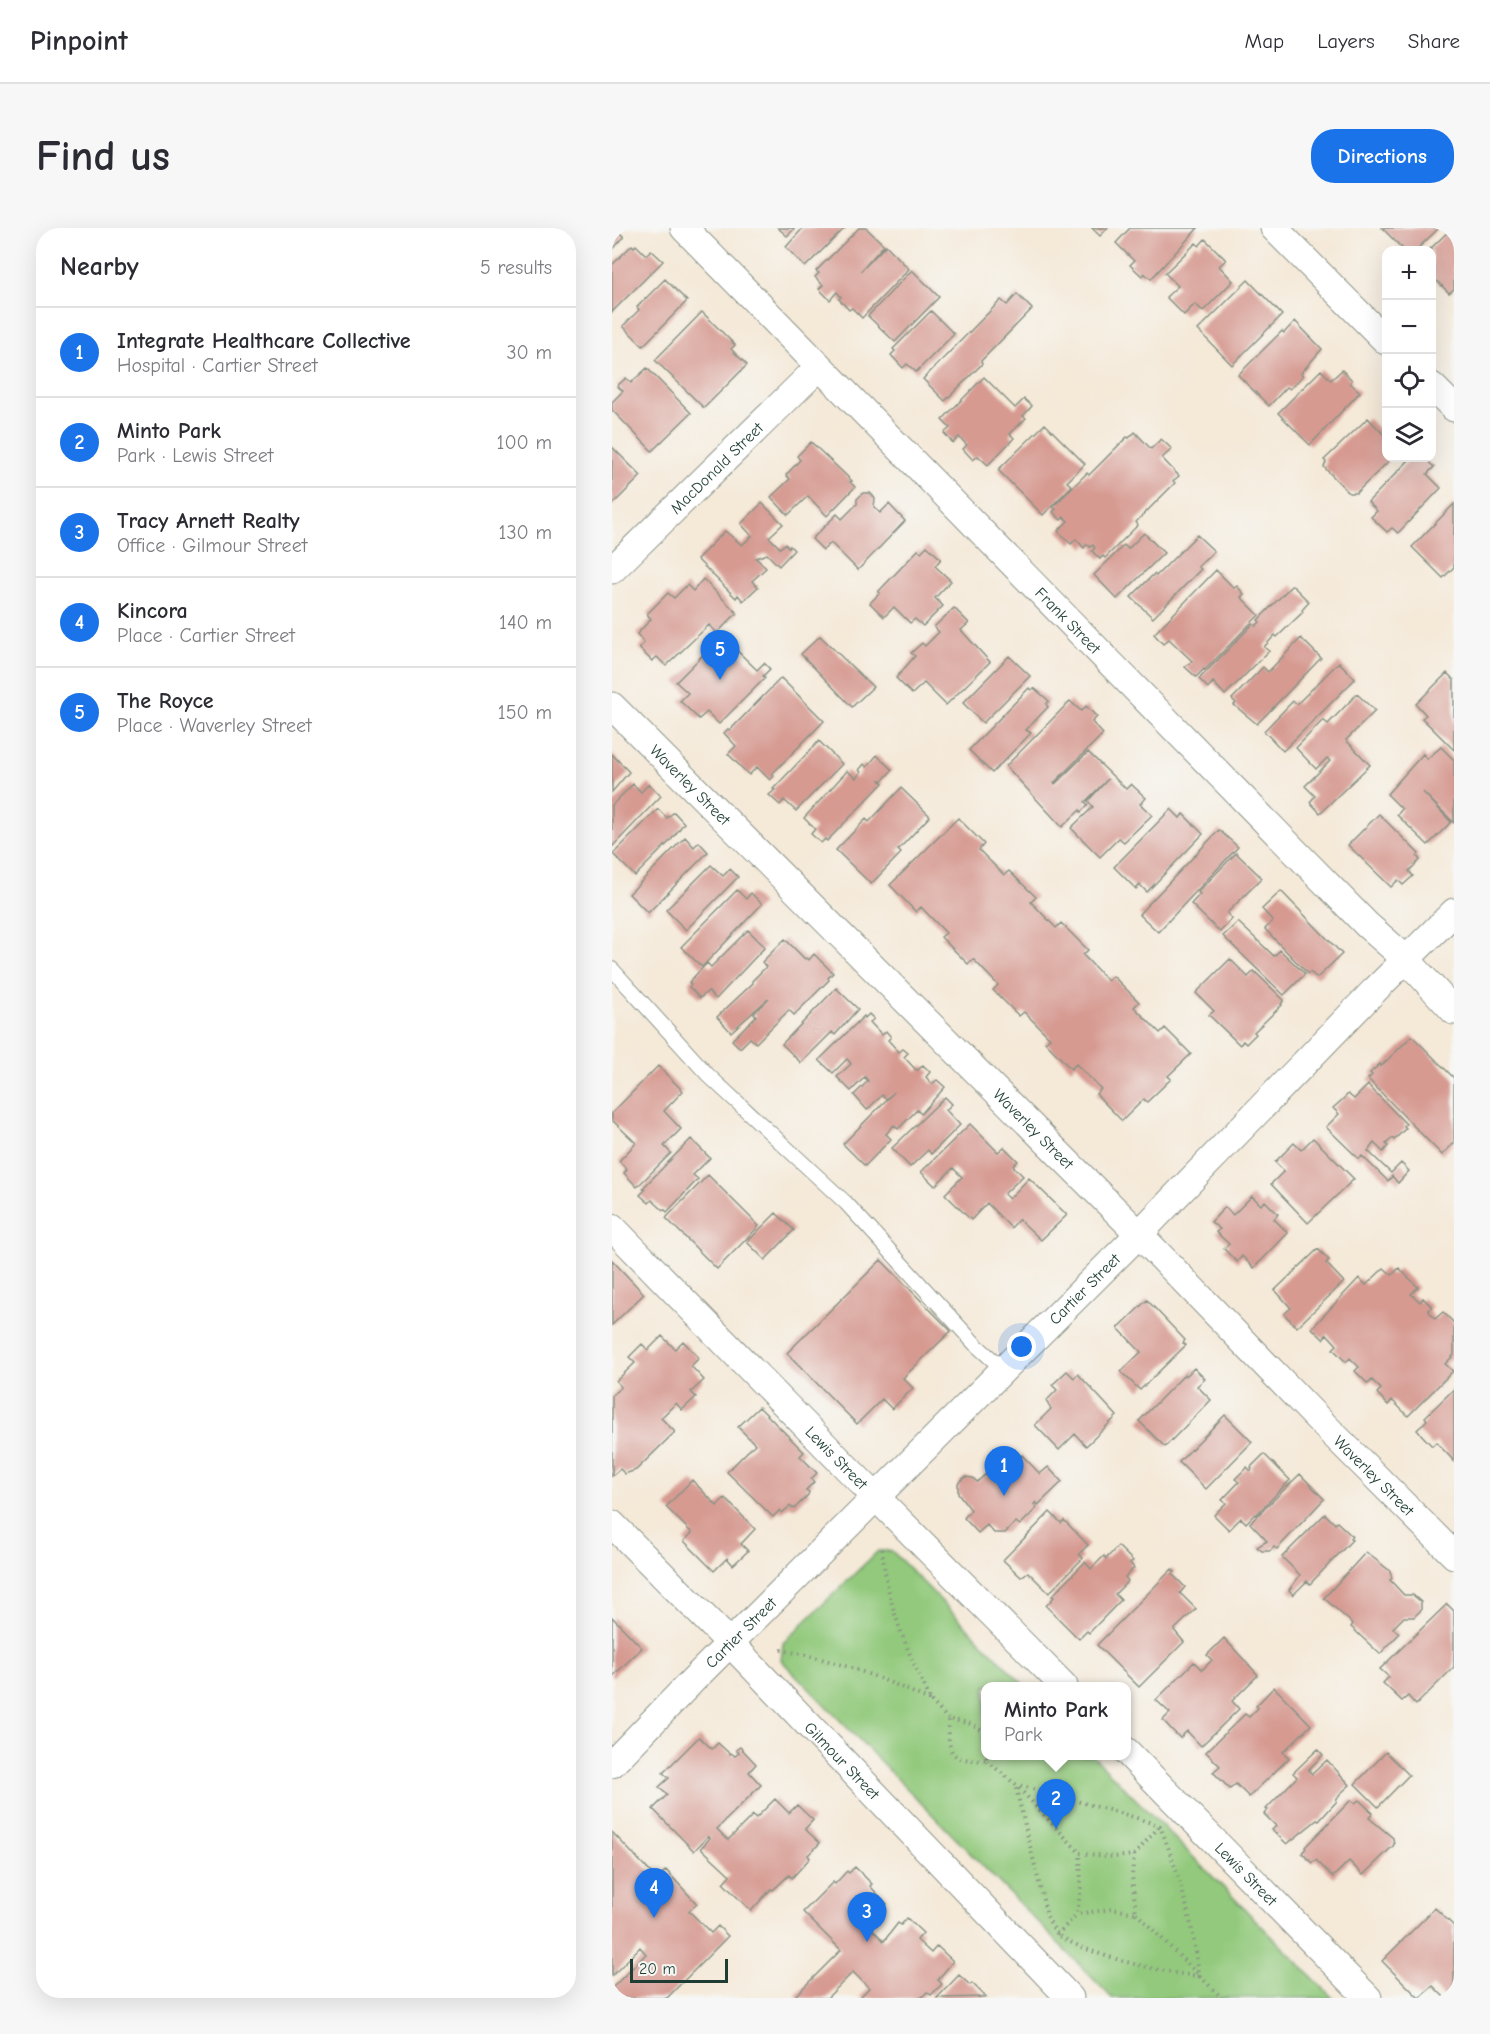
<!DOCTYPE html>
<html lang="en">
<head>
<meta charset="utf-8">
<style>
  :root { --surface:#fff; --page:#f7f7f7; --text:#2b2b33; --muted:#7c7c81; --line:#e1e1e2; --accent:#1a73e8 }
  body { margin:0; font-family:"Comic Neue",sans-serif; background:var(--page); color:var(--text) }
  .controls { position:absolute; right:18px; top:18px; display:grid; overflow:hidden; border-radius:12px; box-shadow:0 6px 24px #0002 }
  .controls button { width:54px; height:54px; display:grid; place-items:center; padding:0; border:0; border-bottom:2px solid var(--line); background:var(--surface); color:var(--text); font:30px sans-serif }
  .scale { position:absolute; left:18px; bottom:15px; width:98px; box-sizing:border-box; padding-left:6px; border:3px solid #1f3d34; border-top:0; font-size:16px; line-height:21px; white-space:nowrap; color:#1f3d34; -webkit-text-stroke:4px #f6f6f2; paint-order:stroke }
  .you { position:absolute; left:410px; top:1119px; width:21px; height:21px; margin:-15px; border:4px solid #fff; border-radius:50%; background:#1a73e8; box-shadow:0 0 0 9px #1a73e833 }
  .badge { display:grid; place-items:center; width:39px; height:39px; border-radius:50%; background:var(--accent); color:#fff; font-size:20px; font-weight:700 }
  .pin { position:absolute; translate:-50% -50px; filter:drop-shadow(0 2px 3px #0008) }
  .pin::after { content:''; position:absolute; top:32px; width:21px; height:18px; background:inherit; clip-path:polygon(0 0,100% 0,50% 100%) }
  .popup { position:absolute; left:369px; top:1454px; width:150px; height:78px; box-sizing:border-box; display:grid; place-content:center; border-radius:12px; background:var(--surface); filter:drop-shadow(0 2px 4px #0005); font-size:20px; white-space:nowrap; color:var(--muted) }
  .popup b { font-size:22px; color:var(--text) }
  .popup::after { content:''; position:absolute; left:50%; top:100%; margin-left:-12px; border:12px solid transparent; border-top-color:var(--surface) }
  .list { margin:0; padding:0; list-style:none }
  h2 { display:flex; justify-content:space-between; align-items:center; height:78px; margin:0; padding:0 24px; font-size:26px }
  h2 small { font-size:20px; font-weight:400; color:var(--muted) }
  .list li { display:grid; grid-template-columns:39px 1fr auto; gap:18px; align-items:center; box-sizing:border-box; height:90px; padding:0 24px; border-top:2px solid var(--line) }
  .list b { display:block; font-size:22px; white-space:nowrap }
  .list p { margin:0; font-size:20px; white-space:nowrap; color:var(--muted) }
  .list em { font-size:20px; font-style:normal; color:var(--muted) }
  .icon { flex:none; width:33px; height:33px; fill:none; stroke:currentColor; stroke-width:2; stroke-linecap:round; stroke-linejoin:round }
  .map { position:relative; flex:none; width:842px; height:1770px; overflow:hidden; border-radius:24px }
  header { display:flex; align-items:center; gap:36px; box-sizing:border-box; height:84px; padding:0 30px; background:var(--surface); border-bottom:2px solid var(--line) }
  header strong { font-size:28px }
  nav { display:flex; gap:33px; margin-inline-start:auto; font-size:21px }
  .intro { display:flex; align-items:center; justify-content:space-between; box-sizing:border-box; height:144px; padding:0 36px }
  h1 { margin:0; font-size:42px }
  .button { padding:15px 27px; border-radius:24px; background:var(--accent); color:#fff; font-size:21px; font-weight:700 }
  main { display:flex; gap:36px; padding:0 36px }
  aside { flex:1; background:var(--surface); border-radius:24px; box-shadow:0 6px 24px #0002 }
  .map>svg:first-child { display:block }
</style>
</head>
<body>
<header>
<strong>Pinpoint</strong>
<nav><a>Map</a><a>Layers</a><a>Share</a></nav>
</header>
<div class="intro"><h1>Find us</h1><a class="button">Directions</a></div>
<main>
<aside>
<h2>Nearby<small>5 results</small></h2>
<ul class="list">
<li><span class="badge">1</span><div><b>Integrate Healthcare Collective</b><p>Hospital · Cartier Street</p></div><em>30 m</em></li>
<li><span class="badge">2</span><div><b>Minto Park</b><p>Park · Lewis Street</p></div><em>100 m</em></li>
<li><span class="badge">3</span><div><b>Tracy Arnett Realty</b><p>Office · Gilmour Street</p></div><em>130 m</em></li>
<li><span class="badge">4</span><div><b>Kincora</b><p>Place · Cartier Street</p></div><em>140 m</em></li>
<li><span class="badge">5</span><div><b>The Royce</b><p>Place · Waverley Street</p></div><em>150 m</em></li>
</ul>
</aside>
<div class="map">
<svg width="842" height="1770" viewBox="0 0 842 1770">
  <rect width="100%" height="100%" fill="#f6f6f2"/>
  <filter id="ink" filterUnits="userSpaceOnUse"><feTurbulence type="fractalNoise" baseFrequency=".0167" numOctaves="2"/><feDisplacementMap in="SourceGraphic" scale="12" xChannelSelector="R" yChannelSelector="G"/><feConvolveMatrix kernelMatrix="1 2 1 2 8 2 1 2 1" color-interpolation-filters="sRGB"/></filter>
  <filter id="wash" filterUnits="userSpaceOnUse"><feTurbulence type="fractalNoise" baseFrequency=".008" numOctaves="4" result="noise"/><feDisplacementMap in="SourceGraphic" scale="24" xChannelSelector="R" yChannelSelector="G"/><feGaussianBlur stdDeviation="1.35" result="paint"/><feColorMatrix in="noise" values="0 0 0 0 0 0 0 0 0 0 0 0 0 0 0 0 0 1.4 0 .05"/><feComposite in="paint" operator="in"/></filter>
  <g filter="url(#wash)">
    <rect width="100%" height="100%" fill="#f5e9d8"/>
    <path fill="#92c97c" stroke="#588358" stroke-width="1.5" d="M266,1323H280L413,1458H374V1528H481L721,1770H500L169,1432L171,1415Z"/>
    <g id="blocks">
      <path fill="#d69a91" d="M0,0H3L12,9L0,22Z
        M166,0H183L175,8Z
        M191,0H233L193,39L174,19Z
        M247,0H254L272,17L249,43L274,17L297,41L250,90L240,80L237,82L227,71L229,69L225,64L218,72L207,61L211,57L203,49L207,45L204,43Z
        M480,0H496L488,8Z
        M518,0H586L539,51L532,45L530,48L518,37L522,33L504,15Z
        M770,0H827L804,22H792Z
        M840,0H842V61L837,65L820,48V22H817Z
        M593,11L614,32L607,38L621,53L591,83L583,76L572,87L554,69L566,58L553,45L584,15L587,18Z
        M20,17L22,19L24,17L34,27L39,22L51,33L0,84V37Z
        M300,42L327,69L283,114L256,88Z
        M53,51L75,73L31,118L11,98L27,82L25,79Z
        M636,52L670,87L620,137L586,102Z
        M405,66L420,81L369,133L370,136L333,173L311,151L389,72L395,77Z
        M319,83L342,106L304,144L295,136L291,140L279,127L283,123L281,121Z
        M90,84L123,117L119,121L135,137L92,180L43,132Z
        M683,93L710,121L689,145L691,148L678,161L675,159L657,178L626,147L670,103L672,105Z
        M35,140L79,185L40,223L0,182V174L11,163L5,158L14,150L19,155Z
        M709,142L719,152L730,142L740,152L738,155L748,164L698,217L666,185Z
        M372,149L403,180L412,171L420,178L411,188L414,190L398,206L402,210L376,237L366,228L361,232L351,221L355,217L347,209L341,215L332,205L338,200L330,192Z
        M756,190L774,209V230H780L744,265H737L712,239L714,234L712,232Z
        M433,196L473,236L455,254L460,258L431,287L386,242Z
        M523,204L539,221L549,211L560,221L550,230L567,248L561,253L563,255L524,294L526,297L493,330L491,328L488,331L480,323L483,320L481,317L478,319L475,316L472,320L464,311L459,316L446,303L456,293L452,289L449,292L441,284L444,281L441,279L475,245L477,247L515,209L517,210Z
        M199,214L240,253L238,254L243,259L215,288L196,268L176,287L159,269L178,251L174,247L188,232L185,228Z
        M0,219L29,248L0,277Z
        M799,230L801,231L812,230L822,239L815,246L829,260L786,305L780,300L775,304L759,289L765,283L756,274Z
        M251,265H258L261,268L263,271L262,279L268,285L277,276L293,293L246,342L219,315L211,322L200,311L225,286L230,291L245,276V271Z
        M150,275L171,296L157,309L168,320L173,316L177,320L178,318L182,322L167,338L155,326L144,330L154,340L140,353L146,359L131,373L126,367L124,370L85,331L113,303L130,317L140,308L129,296Z
        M842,276V339L831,350L800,319Z
        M532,305L552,325L505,371L482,347L512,317L516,321Z
        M585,307L602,323L586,339L589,341L541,390L519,369L542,346L544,348Z
        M315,318L329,331L323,338L339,353L323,370L331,378L311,398L303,391L298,395L282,379L272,389L258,375L268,365L266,364L306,322L309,324Z
        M604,342L622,360L625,358L632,366L629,369L647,387L593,442L592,441L584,449L573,439L580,433L557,411L551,416L542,406Z
        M91,351L125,385L105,405L97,397L54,438L45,429L40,433L27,420L32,415L25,406L39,391L35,386L56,365L62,370L75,357L81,363Z
        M680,357L697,374L690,382L691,384L665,409L663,407L652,419L657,423L613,467L601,454L596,460L587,451L641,396L644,398L648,394L646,392Z
        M342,380L357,395L349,402L378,434L334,477L312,455L300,466L284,450L303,428L299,425L310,415L313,418L327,404L322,399Z
        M110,408L145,442L152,435L158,441L151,448L153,450L107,496L95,484L87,491L68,473L76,465L64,454Z
        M208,408L261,459L240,479L189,426Z
        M689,410L709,430L645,496L622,477L624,475L620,471L651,439L656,444Z
        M397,428L418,448L371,495L351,475Z
        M727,434L743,451L671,523L652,503L681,473L685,476Z
        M835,445L842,452V522L810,490L814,487L804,476Z
        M169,450L212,493L160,546L162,548L158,552L145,539L137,547L116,526L124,518L112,505L116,501L118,502Z
        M417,460L419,462L422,460L437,473L434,476L436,479L414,502L419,505L380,545L357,522Z
        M745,466L763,483L734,512L758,537L708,585L698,574L703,568L693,558L718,533L715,530L704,541L684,520L711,492L716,496Z
        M458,473L469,483L474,478L485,489L480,494L491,506L442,555L443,556L476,524L514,561L519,556L534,570L528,576L540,587L512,614L507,610L488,629L459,600L481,579L476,573L496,551L473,574L476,577L469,584L468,582L450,599L394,538Z
        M207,513L230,536L184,583L172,572L168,577L157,567L163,562L161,561Z
        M829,519L842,532V595L811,564L839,594L816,617L785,587L790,581L775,566L811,526L815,531Z
        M0,526L17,544L0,564Z
        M265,527L280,542L271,552H268L271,555L215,613L213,611L209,615L199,606L203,601L192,590L235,543L244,550L249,544L247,542L252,536L255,539Z
        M21,556L29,564L37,556L49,568L0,619V577Z
        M289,560L318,588L286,622L289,625L259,656L224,622L254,591L257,594Z
        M46,581L55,590L62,584L72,595L59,612L23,648L1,626Z
        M559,581L568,590L571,586L591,606L535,664L528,657L524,661L502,639Z
        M767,586L807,626L805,628L808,632L797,643L801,648L791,657L786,652L779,659L736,617Z
        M346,590L372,616L367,622L392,647L397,643L424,669L419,674L444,700L449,695L476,722L471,727L496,753L501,748L527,774L522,779L548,805L553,800L579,826L556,848L559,851L535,874L532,871L510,893L484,866L489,861L464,836L459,841L433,814L438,810L412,784L407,788L381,762L386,757L361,731L356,736L329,709L334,705L309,679L304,684L278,657Z
        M607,602L626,619L546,704L527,686Z
        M73,609L82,619L87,614L96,624L36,685L17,666Z
        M624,625L650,650L615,685L620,691L608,704L579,676L588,666L586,664Z
        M99,637L111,648L118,641L126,649L74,702L54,682Z
        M125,662L134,671L139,665L150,676L90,739L69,719Z
        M669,663L730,726L705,750L698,744L696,746L653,701L661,693L650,681Z
        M626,694L662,728L668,722L693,746L672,767L611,708Z
        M136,702L153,719L104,771L96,763L88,770L77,759L79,757L77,754L95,735L99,739Z
        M173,711L193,731L195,730L197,732L202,726L221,745L216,750L217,752L182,787L177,782L144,815L138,810L128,820L120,812L144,788L142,785L157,770L119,804L105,789L141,755L140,753L154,739L150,734Z
        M618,731L636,749L642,743L672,772L669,776L670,777L642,804L644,806L634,816L631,813L628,817L597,787L602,783L584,765Z
        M224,760L246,781L223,807L220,804L189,835L170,816Z
        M257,786L262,791L258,794L270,807L274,803L279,809L276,812L287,824L291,821L296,825L292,829L304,842H306L311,837L318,844L314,849L320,856L325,852L333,859L309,886L305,882L286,901L282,897L274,906L279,911L253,938L231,916L282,864L274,871L270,867L255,882L242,867L256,853L253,849L239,863L225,849L239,836L237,833L235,831L221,845L207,832L252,788L253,790Z
        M800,808L842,850V915L830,927L756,851L760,847L758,845L768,836L769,838Z
        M46,838L71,863L52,883L69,901L52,918L59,925L25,959L12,945L15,941L7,933L24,915L0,892V885Z
        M756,857L794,896L792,898L794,900L782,912L780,910L774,916L776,918L771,924L762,915L756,923L779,945L789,935L797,943L786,955L780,948L776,953L750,928L747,931L714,899L727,886L721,880L730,872L736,866L742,871Z
        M333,869L340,876L334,882L348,897L319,926L316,922L298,939L280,920Z
        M358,896L386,924L392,919L406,933L401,938L411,948L392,966L397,971L417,950L455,987L429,1012L407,991L399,1000L375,975L359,992L333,966L350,949L341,940L323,958L309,944Z
        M701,910L742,951L696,995L659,956L672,943L663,934L682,915L689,922Z
        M79,911L98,930L81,947L86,951L55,984L52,981L51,982L40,972L37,975L28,967L33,962L31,960Z
        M96,947L147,998L105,1041L54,990Z
        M640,968L649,977L653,973L666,986L662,991L676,1005L642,1040L630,1028L625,1034L612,1021L617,1016L604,1004L608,1001L599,994L613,979L621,987Z
        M164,985L182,1002L153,1032L135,1014Z
        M706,1021L717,1032L714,1035L732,1054L685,1099L672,1086L679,1080L663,1062Z
        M0,1032L32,1066L0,1097Z
        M269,1032L339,1103L291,1150L301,1160L280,1181L270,1171L245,1196L175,1125Z
        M772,1040L780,1047L787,1040L806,1059L799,1066L808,1074L811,1070L820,1079L816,1082L823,1091L831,1084L842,1095V1127L833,1136L841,1143L796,1188L780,1172L776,1177L765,1165L769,1161L760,1152L756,1156L743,1143L747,1139L738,1130L734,1134L721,1121L725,1117L715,1106L711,1111L700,1100L747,1050L754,1057Z
        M535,1072L573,1112L571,1115L574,1117L528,1162L509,1144L529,1124L506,1100Z
        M50,1108L63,1121L71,1113L87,1130L79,1138L92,1152L79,1164L84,1169L70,1182L64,1175L49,1190L63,1204L24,1242L13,1246L8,1241L0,1248V1167L9,1159L4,1153L23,1135L17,1129L30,1116L36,1122Z
        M582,1140L593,1151L585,1158L599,1172L553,1219L527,1193L573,1146L574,1148Z
        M455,1143L462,1150L466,1146L505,1188L474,1218L463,1206L447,1222L423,1197L439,1181L434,1173L445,1162L440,1157Z
        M842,1161V1233L824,1214L820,1218L805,1202L815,1192L813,1189Z
        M147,1179L192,1224L188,1228L205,1245L199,1251L202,1254L194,1262L197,1264L196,1267L183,1280H180L178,1278L170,1285L168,1282L161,1289L115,1244L143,1216L126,1199Z
        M613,1187L640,1214L594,1261L567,1234Z
        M652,1226L678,1252L644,1287L643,1286L634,1295L629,1290L617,1302L602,1287L614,1275L610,1272L627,1254L623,1251L635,1239L639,1243L640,1241L639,1239Z
        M410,1227L428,1246L436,1239L450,1254L426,1277L424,1274L422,1276L425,1280L408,1297L404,1294L393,1305H382L375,1297L366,1305L352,1290L359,1282L346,1265V1255L353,1249L361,1250L365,1254L374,1246L376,1249L391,1234L396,1240Z
        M688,1246L712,1271L665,1321L662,1319L658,1323H650L645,1319L655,1313L638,1295Z
        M80,1252L105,1278L113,1270L143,1301L129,1316L136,1323L121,1337L115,1330L102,1343L72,1313L80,1305L54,1279Z
        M438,1284L449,1295L452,1292L476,1317L467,1326L471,1330L437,1365L416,1344L409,1349L391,1332Z
        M713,1286L723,1296L725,1294L740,1308L738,1311L740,1312L698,1356L695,1353L681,1367L677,1362L688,1347L670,1329Z
        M506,1318L521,1333L518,1335L522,1340L513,1349L516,1353L503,1366L509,1372L477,1405L475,1403L467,1411L434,1378L442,1369L440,1368L473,1334L479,1341L492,1328L494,1331Z
        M754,1324L778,1343L780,1350L778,1352L792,1367H801L809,1374V1382L802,1389H792L781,1400L787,1406L768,1426L739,1399L741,1396L712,1370Z
        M560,1341L563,1344L560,1346L573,1359L568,1365L584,1381L562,1402L572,1414L527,1459L485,1417Z
        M835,1376L842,1383V1439L804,1477L796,1468L790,1473L771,1455L777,1449L768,1441Z
        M0,1389L30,1420L0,1449Z
        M612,1410L646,1447L620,1473L627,1481L589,1518L575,1503L568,1510L559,1501L551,1492L558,1485L544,1472L582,1434L590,1442L600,1432L595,1427Z
        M662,1459L699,1497L671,1524L677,1530L637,1569L624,1556L618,1561L601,1544L608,1538L594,1524L633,1486L637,1489L646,1480L644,1478Z
        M87,1509L100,1521L106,1515L118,1526L119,1525L123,1528L127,1525L124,1522L128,1519L144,1536L137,1544L149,1557L105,1601L116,1612L141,1587L144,1590L163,1571L177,1585L185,1577L201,1592L193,1601L208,1615L196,1627L198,1630L180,1650L177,1647L161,1662L159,1661L139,1683L111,1655L118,1647L89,1620L98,1610L96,1608L82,1623L41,1581L55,1567L47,1559L57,1550L51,1545Z
        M706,1521L711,1527L696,1542L700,1546L715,1532L738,1557L728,1566L724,1572L725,1573L707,1593L705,1592L675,1616L660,1602L664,1598L652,1586L656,1582L654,1581L685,1549L681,1545Z
        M774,1524L797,1547L766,1579L743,1556Z
        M739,1572L743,1575L747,1572L761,1585L757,1590L781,1610L782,1617L751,1647L737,1633L721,1649L704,1632L700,1635L690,1625L694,1620L693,1619Z
        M0,1604L45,1651L54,1642L85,1676L77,1683L99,1705L106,1698L116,1708L55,1770H0V1760L34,1726L28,1719L0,1748Z
        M243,1639L260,1656L258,1658L275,1676L255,1696L272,1713L286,1695L289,1697L295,1690L311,1705L305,1712L319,1725L325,1718L341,1733L326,1752L330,1756L319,1767L315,1764L309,1770H247L257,1760L241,1744L215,1770H187L184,1767L229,1722L191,1684L221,1654L223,1656L235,1643L237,1645Z
        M823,1680L842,1698V1770H833L821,1758L807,1770L770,1733Z
        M347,1747L358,1757L360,1755L374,1769L325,1770Z"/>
    </g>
  </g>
  <g filter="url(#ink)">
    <use href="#blocks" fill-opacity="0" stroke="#8a9386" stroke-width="1.5"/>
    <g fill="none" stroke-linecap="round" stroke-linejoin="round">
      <g stroke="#8a9386" stroke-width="16">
        <path id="service" d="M0,741L96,847L234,975L363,1116L392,1142"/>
      </g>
      <g stroke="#8a9386" stroke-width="29">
        <g id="minor">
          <path id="s1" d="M72,0L755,697L794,731L842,783"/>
          <path d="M662,0L774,113"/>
          <path d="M820,158L842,180"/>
          <path id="s2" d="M0,342L207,139"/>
          <path id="s3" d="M0,478L527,1006L710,1195L842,1327"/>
          <path id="s4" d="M0,999L235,1240L452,1458"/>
          <path id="s5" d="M0,1296L119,1416L458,1770"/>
          <path id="s6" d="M514,1523L756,1770"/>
          <path id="s7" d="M0,1536L82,1451L527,1006L762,763L842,684"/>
        </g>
      </g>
      <path stroke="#8a9386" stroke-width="4" stroke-dasharray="1.5 4.5" stroke-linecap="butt" d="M169,1422C222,1431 271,1450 319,1473C295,1421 274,1377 270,1318
        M319,1473L336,1491
        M374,1519C371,1494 358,1496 336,1491C338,1529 335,1531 375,1533L374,1528
        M375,1533L403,1556L468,1625
        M403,1556L522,1589L548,1598C567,1646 582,1697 587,1748C556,1746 471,1726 447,1707C442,1703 438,1694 435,1688Z
        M468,1625L502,1629L522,1627L520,1648L524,1685L501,1681L465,1686L469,1659Z
        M522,1627L547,1599
        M524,1685L610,1770
        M445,1707L465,1686"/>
      <use href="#service" stroke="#fff" stroke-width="14"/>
      <use href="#minor" stroke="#fff" stroke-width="27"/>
    </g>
  </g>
  <g text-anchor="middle" stroke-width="4.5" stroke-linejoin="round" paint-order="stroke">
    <g font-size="16" fill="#1f3d34" stroke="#f6f6f2">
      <text dy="6" stroke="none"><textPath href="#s2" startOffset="146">MacDonald Street</textPath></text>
      <text dy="6" stroke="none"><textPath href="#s1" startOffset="549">Frank Street</textPath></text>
      <text dy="6" stroke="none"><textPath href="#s3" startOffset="111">Waverley Street</textPath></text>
      <text dy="6" stroke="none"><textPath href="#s3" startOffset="597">Waverley Street</textPath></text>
      <text dy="6" stroke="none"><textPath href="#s7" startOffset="670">Cartier Street</textPath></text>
      <text dy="6" stroke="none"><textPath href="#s4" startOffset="322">Lewis Street</textPath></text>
      <text dy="6" stroke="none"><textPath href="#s3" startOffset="1083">Waverley Street</textPath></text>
      <text dy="6" stroke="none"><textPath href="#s7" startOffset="184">Cartier Street</textPath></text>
      <text dy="6" stroke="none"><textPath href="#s5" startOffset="330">Gilmour Street</textPath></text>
      <text dy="6" stroke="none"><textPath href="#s6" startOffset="172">Lewis Street</textPath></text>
    </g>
  </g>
</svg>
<div class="controls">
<button>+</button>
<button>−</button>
<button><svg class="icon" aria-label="locate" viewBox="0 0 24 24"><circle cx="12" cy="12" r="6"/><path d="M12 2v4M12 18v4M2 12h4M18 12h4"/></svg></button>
<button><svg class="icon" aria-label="layers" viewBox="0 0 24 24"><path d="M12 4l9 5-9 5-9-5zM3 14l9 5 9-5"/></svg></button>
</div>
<div class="scale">20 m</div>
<div class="you"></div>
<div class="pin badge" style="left:392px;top:1268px">1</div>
<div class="pin badge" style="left:444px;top:1601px">2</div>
<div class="popup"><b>Minto Park</b>Park</div>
<div class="pin badge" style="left:255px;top:1714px">3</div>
<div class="pin badge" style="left:42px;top:1690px">4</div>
<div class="pin badge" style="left:108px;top:452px">5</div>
</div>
</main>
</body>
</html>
